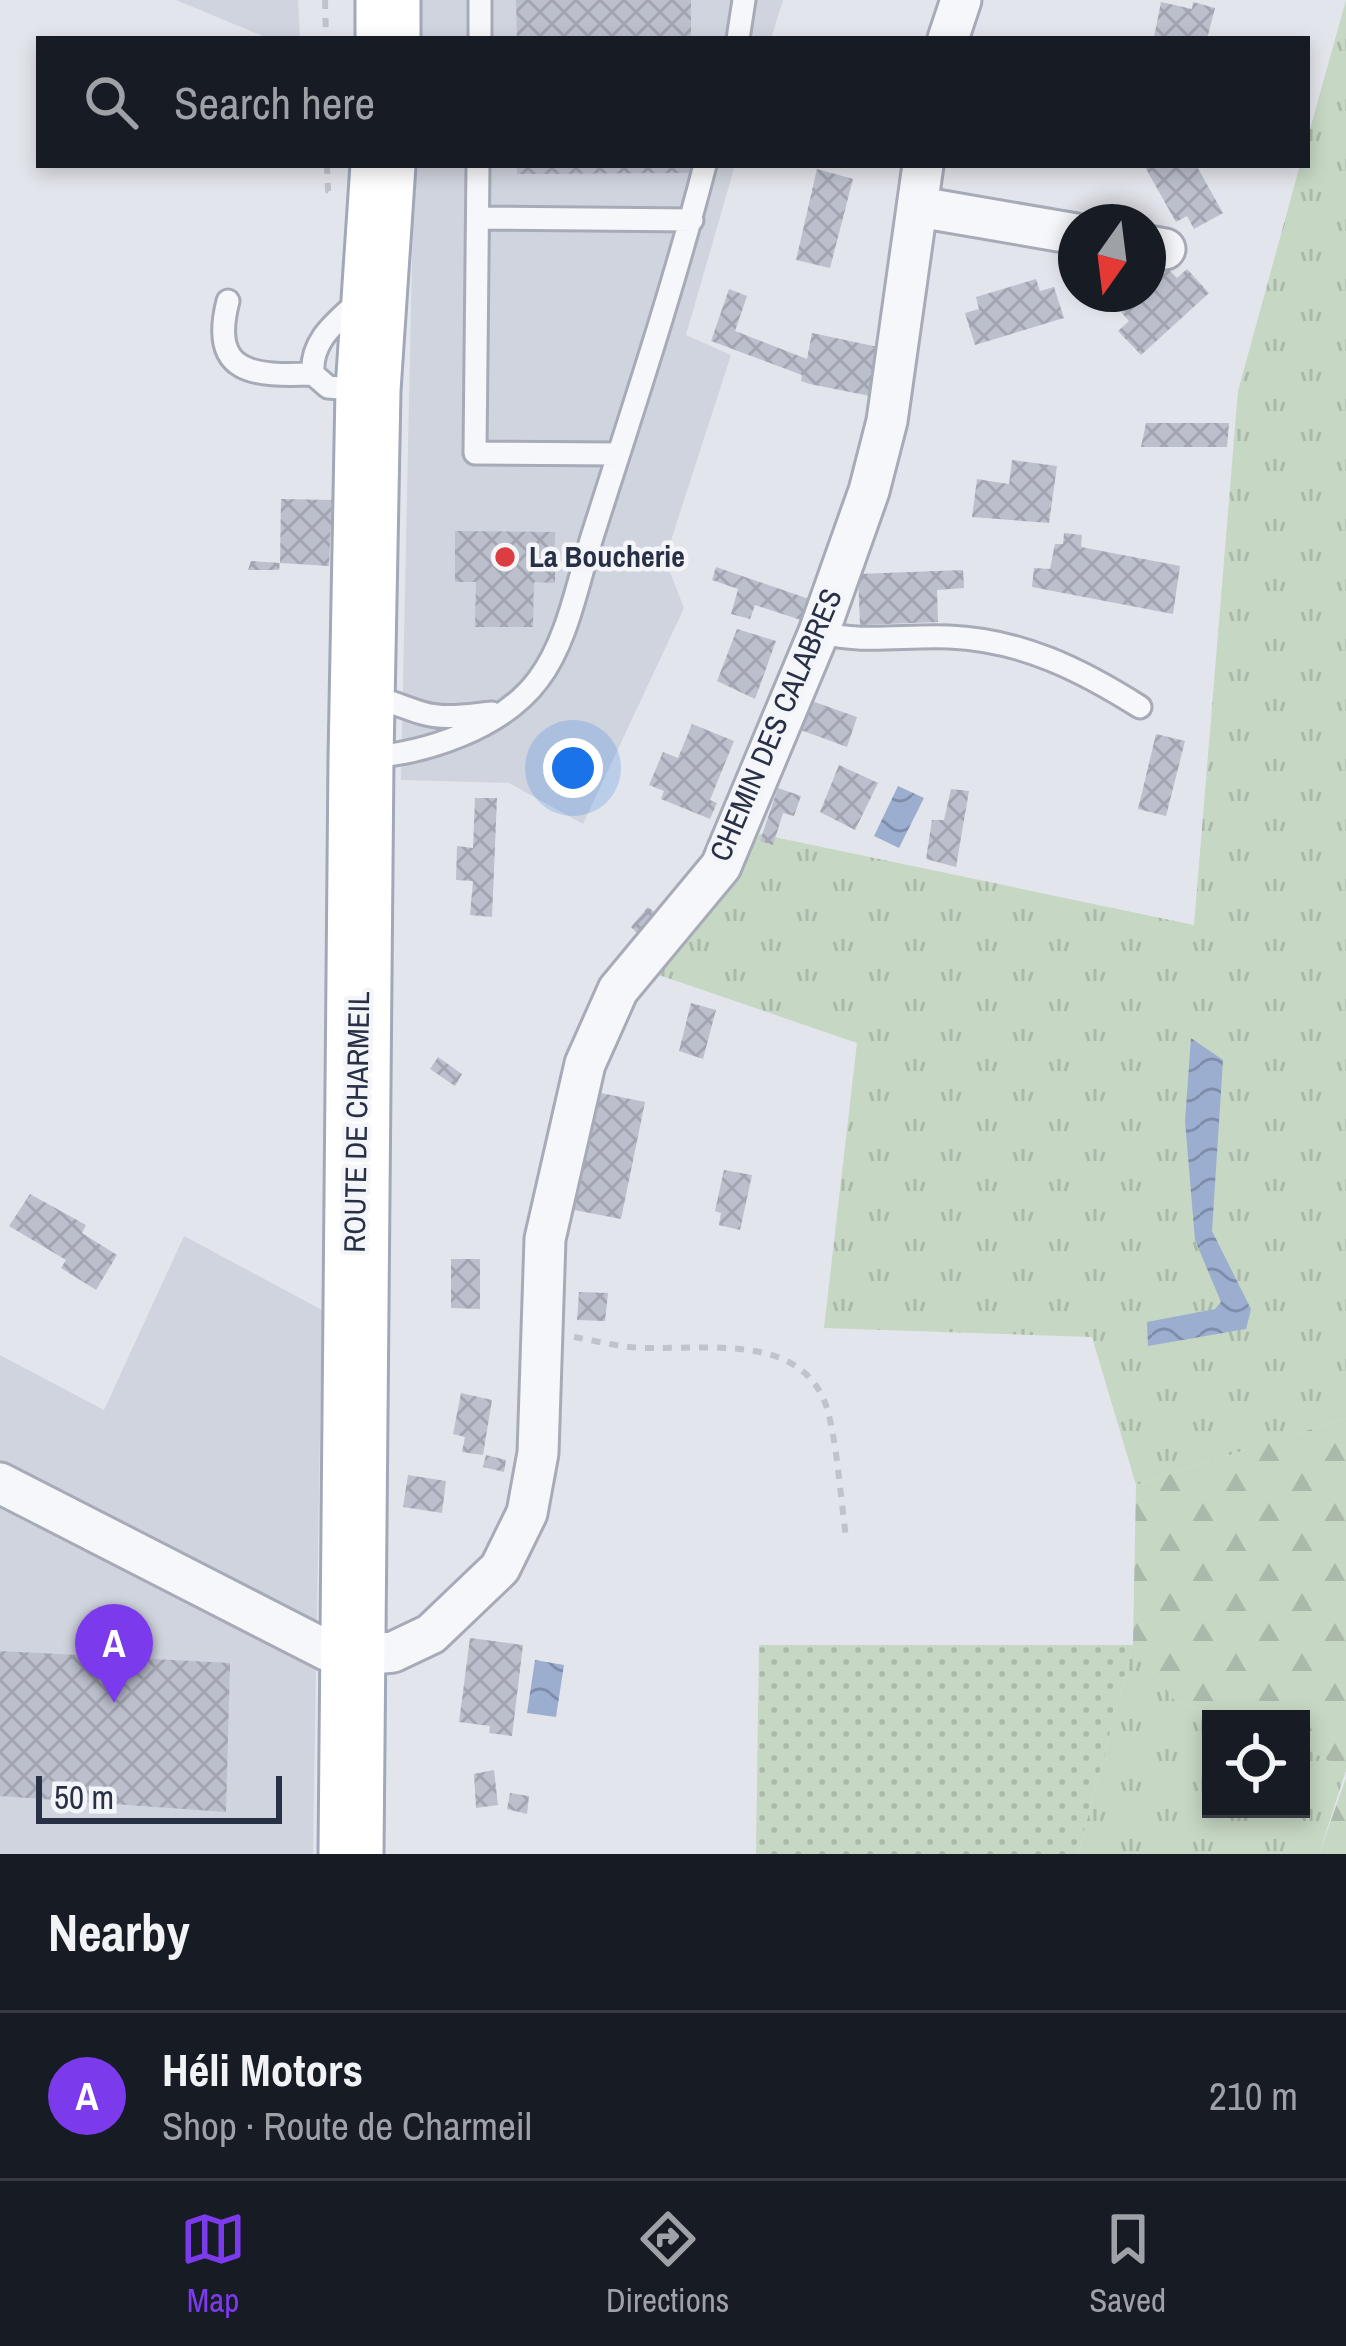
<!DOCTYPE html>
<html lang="en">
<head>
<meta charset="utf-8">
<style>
  :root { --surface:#171b24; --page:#20242c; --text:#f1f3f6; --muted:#9ea1a6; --line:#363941; --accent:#7c3aed }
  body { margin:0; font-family:"Archivo Narrow",sans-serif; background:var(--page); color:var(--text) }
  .controls { position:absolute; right:36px; bottom:36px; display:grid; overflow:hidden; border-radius:0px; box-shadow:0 6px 18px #0003 }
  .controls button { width:108px; height:108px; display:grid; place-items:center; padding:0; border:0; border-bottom:3px solid var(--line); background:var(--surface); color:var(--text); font:60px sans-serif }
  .compass { position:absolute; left:1058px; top:204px; width:108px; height:108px; border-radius:50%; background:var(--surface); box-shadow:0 6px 18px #0003; rotate:194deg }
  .scale { position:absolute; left:36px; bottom:30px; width:246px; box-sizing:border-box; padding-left:12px; border:6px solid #283046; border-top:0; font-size:33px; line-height:42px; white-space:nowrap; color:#283046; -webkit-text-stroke:9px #f3f5f9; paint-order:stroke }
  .you { position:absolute; left:573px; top:768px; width:42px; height:42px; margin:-30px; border:9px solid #fff; border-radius:50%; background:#1a73e8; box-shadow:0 0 0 18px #1a73e833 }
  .badge { display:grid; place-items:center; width:78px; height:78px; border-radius:50%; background:var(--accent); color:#fff; font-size:39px; font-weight:700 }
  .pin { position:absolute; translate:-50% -99px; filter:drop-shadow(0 3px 6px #0008) }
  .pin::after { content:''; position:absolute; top:63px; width:42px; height:36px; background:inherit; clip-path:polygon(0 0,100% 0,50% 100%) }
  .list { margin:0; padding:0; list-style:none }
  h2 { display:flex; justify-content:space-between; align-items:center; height:156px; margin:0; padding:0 48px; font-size:51px }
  h2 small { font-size:39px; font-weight:400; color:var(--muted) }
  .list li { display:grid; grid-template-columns:78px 1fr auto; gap:36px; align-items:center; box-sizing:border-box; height:168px; padding:0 48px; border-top:3px solid var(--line) }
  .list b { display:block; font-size:45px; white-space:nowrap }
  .list p { margin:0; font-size:39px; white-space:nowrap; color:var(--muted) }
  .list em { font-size:39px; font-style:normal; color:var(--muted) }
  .icon { flex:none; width:66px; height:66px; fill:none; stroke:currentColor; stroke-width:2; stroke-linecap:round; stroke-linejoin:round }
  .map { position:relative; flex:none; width:1346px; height:1854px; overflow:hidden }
  .search { position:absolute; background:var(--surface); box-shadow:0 6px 18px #0003; left:36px; right:36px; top:36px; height:132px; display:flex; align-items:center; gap:30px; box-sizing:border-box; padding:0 42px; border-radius:0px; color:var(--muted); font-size:45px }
  .sheet { height:324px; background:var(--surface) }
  nav { display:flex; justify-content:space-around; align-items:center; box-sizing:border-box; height:168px; border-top:3px solid var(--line); background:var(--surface); font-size:33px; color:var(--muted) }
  nav a { display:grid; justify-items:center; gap:6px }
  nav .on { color:var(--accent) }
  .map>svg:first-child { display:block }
</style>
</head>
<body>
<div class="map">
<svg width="1346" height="1854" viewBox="0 0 1346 1854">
  <defs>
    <pattern id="grass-tufts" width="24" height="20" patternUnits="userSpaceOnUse" patternTransform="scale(3)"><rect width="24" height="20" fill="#c6d7c3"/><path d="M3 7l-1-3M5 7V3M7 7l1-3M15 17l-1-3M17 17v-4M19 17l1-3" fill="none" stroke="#aab9a9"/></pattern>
    <pattern id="forest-firs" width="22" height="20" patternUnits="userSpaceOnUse" patternTransform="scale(3)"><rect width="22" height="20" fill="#c6d7c3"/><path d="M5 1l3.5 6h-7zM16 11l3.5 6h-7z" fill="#aab9a9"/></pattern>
    <pattern id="garden-dots" width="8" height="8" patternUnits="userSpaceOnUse" patternTransform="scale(3)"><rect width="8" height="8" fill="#c6d7c3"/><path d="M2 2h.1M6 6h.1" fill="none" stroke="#aab9a9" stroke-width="1.8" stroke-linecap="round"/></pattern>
    <pattern id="water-waves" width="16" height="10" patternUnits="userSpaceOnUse" patternTransform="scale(3)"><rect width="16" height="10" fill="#9baecf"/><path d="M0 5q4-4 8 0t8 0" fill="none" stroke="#7e8eaa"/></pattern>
    <pattern id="building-cross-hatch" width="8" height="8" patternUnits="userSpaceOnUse" patternTransform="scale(3)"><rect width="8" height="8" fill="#bcc0cd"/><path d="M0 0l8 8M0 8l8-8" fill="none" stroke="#a2a5b1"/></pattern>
  </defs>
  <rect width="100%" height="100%" fill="#e3e5ec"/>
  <path fill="#d0d4de" d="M176,0H298L300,39H270Z
    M417,0H783L771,39H416Z
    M414,165H735L686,335L731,355L665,559L684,608L583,824L509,783L401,780Z
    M184,1236L322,1310L313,1854H0V1355L104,1410Z"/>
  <path fill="url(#grass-tufts)" d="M1346,0V1418L1136,1485L1092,1337L824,1328L857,1043L659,975L760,834L1194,925L1238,391L1300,165H1307V140Z
    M1133,1645L1176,1702L1231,1719H1211V1809H1301V1746L1346,1770L1319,1854H1078Z"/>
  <path fill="url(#forest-firs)" d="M1346,1418V1770L1301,1746V1719H1231L1176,1702L1133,1645L1136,1485Z
    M1346,1778V1854H1319Z"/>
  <path fill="url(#garden-dots)" d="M759,1645H1133L1078,1854H756Z"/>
  <path fill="url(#water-waves)" d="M898,786L924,798L899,848L874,836Z
    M1191,1038L1223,1060L1212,1231L1251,1309L1246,1329L1148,1346L1147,1322L1215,1309L1221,1302L1195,1240L1185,1121Z
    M535,1660L564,1665L556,1717L527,1713Z"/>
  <path fill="url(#building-cross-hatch)" d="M516,0H691V39H517Z
    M1161,2L1192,9L1193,2L1215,8L1207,39L1154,37Z
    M517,165H692V173L517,174Z
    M1149,165H1196L1223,213L1194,229L1187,216L1176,222L1145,167Z
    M817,169L853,179L830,268L796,260Z
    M1168,269L1177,278L1187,269L1209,293L1141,355L1118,331L1129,321L1121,312L1141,294H1148V287Z
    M1036,279L1040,291L1054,287L1064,318L975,345L965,313L979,309L976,297Z
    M729,289L747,296L735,331L807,359L812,333L883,348L875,397L810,384L801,381L802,375L711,341Z
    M1146,423H1229L1227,447H1141Z
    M1012,460L1057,466L1049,523L972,517L977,479L1009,484Z
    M281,499L332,500L329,566L280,563Z
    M455,531L555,532V583L534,582L533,627H475L476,582H455Z
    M1064,533L1082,535L1081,547L1180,566L1173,614L1032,587L1034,568L1050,569L1055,544H1063Z
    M251,561L280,563L279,570H248Z
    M716,567L812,600L804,621L755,605L750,619L731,614L738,589L712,580Z
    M963,570L964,588L937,590L938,622L860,625L858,574Z
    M737,629L776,641L755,699L717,681Z
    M806,699L857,717L847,747L798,729Z
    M692,724L734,741L710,800L717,803L710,819L661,799L664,791L649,785L663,752L678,758Z
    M1156,734L1185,741L1166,816L1138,809Z
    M839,765L878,783L855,830L820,812Z
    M778,788L801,796L794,816L783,813L773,845L760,841Z
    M951,789L969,791L956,867L926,859L932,820H944Z
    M475,798H497L492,917L470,915L473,881L456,880L457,846L473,848Z
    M648,907L659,916L642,938L631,927Z
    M691,1003L716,1010L703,1059L679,1051Z
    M438,1057L462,1074L455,1086L430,1069Z
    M591,1091L645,1102L621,1219L569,1209Z
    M724,1170L752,1175L740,1230L719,1225L721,1213L715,1211Z
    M30,1194L86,1225L82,1233L117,1255L96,1290L61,1268L66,1260L9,1226Z
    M451,1259H480V1309L451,1308Z
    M579,1292L608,1293L605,1321L577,1320Z
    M461,1393L492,1400L483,1455L462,1452L465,1437L453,1434Z
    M486,1455L506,1460L504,1472L483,1467Z
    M408,1475L446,1481L442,1513L403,1507Z
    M470,1638L523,1645L512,1736L489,1733L490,1726L459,1722Z
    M0,1651L230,1663L226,1812L0,1796Z
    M494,1770L498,1805L476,1808L474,1774Z
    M510,1793L529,1796L527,1814L507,1809Z"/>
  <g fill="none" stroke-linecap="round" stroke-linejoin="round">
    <g stroke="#a7abb7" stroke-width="27">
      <path id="lane" d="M480,39V0
        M738,39L744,0
        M478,165L475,453L618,454
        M478,218L692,220
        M361,299C338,321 310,339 313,374L328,387L363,390
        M228,301C209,375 254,376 313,374
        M819,632C862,644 904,635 949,637C1021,640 1080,669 1140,707
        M365,696C387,699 402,707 422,713C445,720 469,715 492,713
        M367,757C425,754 502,728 538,680C568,641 578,580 593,534C632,412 673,289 705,165"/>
    </g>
    <g stroke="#a7abb7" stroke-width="45">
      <path id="street" d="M948,39L961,0
        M919,207L1076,234
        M1148,246L1165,249
        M0,1483L328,1651L353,1656L393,1652L431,1634L500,1568L527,1513L538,1453L545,1239L585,1064L618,990L721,866L819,632L869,491L887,421L923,165"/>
    </g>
    <g stroke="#a1a8b9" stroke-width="69">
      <path id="primary" d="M388,0V39
        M351,1854L361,758L368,390L383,165"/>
    </g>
    <path stroke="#c0c3cb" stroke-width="6" stroke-dasharray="9 9" stroke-linecap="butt" d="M325,0L326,39
      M327,165L328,191L333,195
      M574,1337C592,1340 611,1345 629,1347C690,1353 793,1328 824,1400C836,1428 841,1503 846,1537"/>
    <use href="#lane" stroke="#f6f7fa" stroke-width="21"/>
    <use href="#street" stroke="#f6f7fa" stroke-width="39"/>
    <use href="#primary" stroke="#fff" stroke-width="63"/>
  </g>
  <circle fill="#dc3d42" stroke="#f3f5f9" stroke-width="4.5" cx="505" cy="557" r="12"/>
  <g text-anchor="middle" stroke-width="9" stroke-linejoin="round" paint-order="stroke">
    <g font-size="30" font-weight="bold" fill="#283046" stroke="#f3f5f9" text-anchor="start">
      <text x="529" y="567">La Boucherie</text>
    </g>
    <g font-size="30" fill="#283046" stroke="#f3f5f9">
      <text transform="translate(776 725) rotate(-67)" y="10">CHEMIN DES CALABRES</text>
      <text transform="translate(357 1122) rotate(-89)" y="10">ROUTE DE CHARMEIL</text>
    </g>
  </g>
</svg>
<div class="controls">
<button><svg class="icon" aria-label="locate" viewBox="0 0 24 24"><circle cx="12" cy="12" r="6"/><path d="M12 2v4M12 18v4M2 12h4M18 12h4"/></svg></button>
</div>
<svg class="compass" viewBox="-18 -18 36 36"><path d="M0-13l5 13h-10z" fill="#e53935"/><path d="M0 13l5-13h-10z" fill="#9ea1a6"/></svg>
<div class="scale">50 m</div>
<div class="you"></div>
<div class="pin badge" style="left:114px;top:1703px">A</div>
<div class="search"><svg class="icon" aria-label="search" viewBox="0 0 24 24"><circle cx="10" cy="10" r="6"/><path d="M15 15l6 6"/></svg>Search here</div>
</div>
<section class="sheet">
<h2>Nearby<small></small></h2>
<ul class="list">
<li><span class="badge">A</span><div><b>Héli Motors</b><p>Shop · Route de Charmeil</p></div><em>210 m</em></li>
</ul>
</section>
<nav>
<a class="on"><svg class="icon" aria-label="map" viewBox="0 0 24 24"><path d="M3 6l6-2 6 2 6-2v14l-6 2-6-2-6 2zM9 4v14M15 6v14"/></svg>Map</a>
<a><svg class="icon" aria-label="directions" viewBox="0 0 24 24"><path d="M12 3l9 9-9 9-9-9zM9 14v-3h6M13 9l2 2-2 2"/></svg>Directions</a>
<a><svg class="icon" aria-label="saved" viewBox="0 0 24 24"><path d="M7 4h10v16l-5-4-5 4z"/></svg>Saved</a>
</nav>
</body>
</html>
